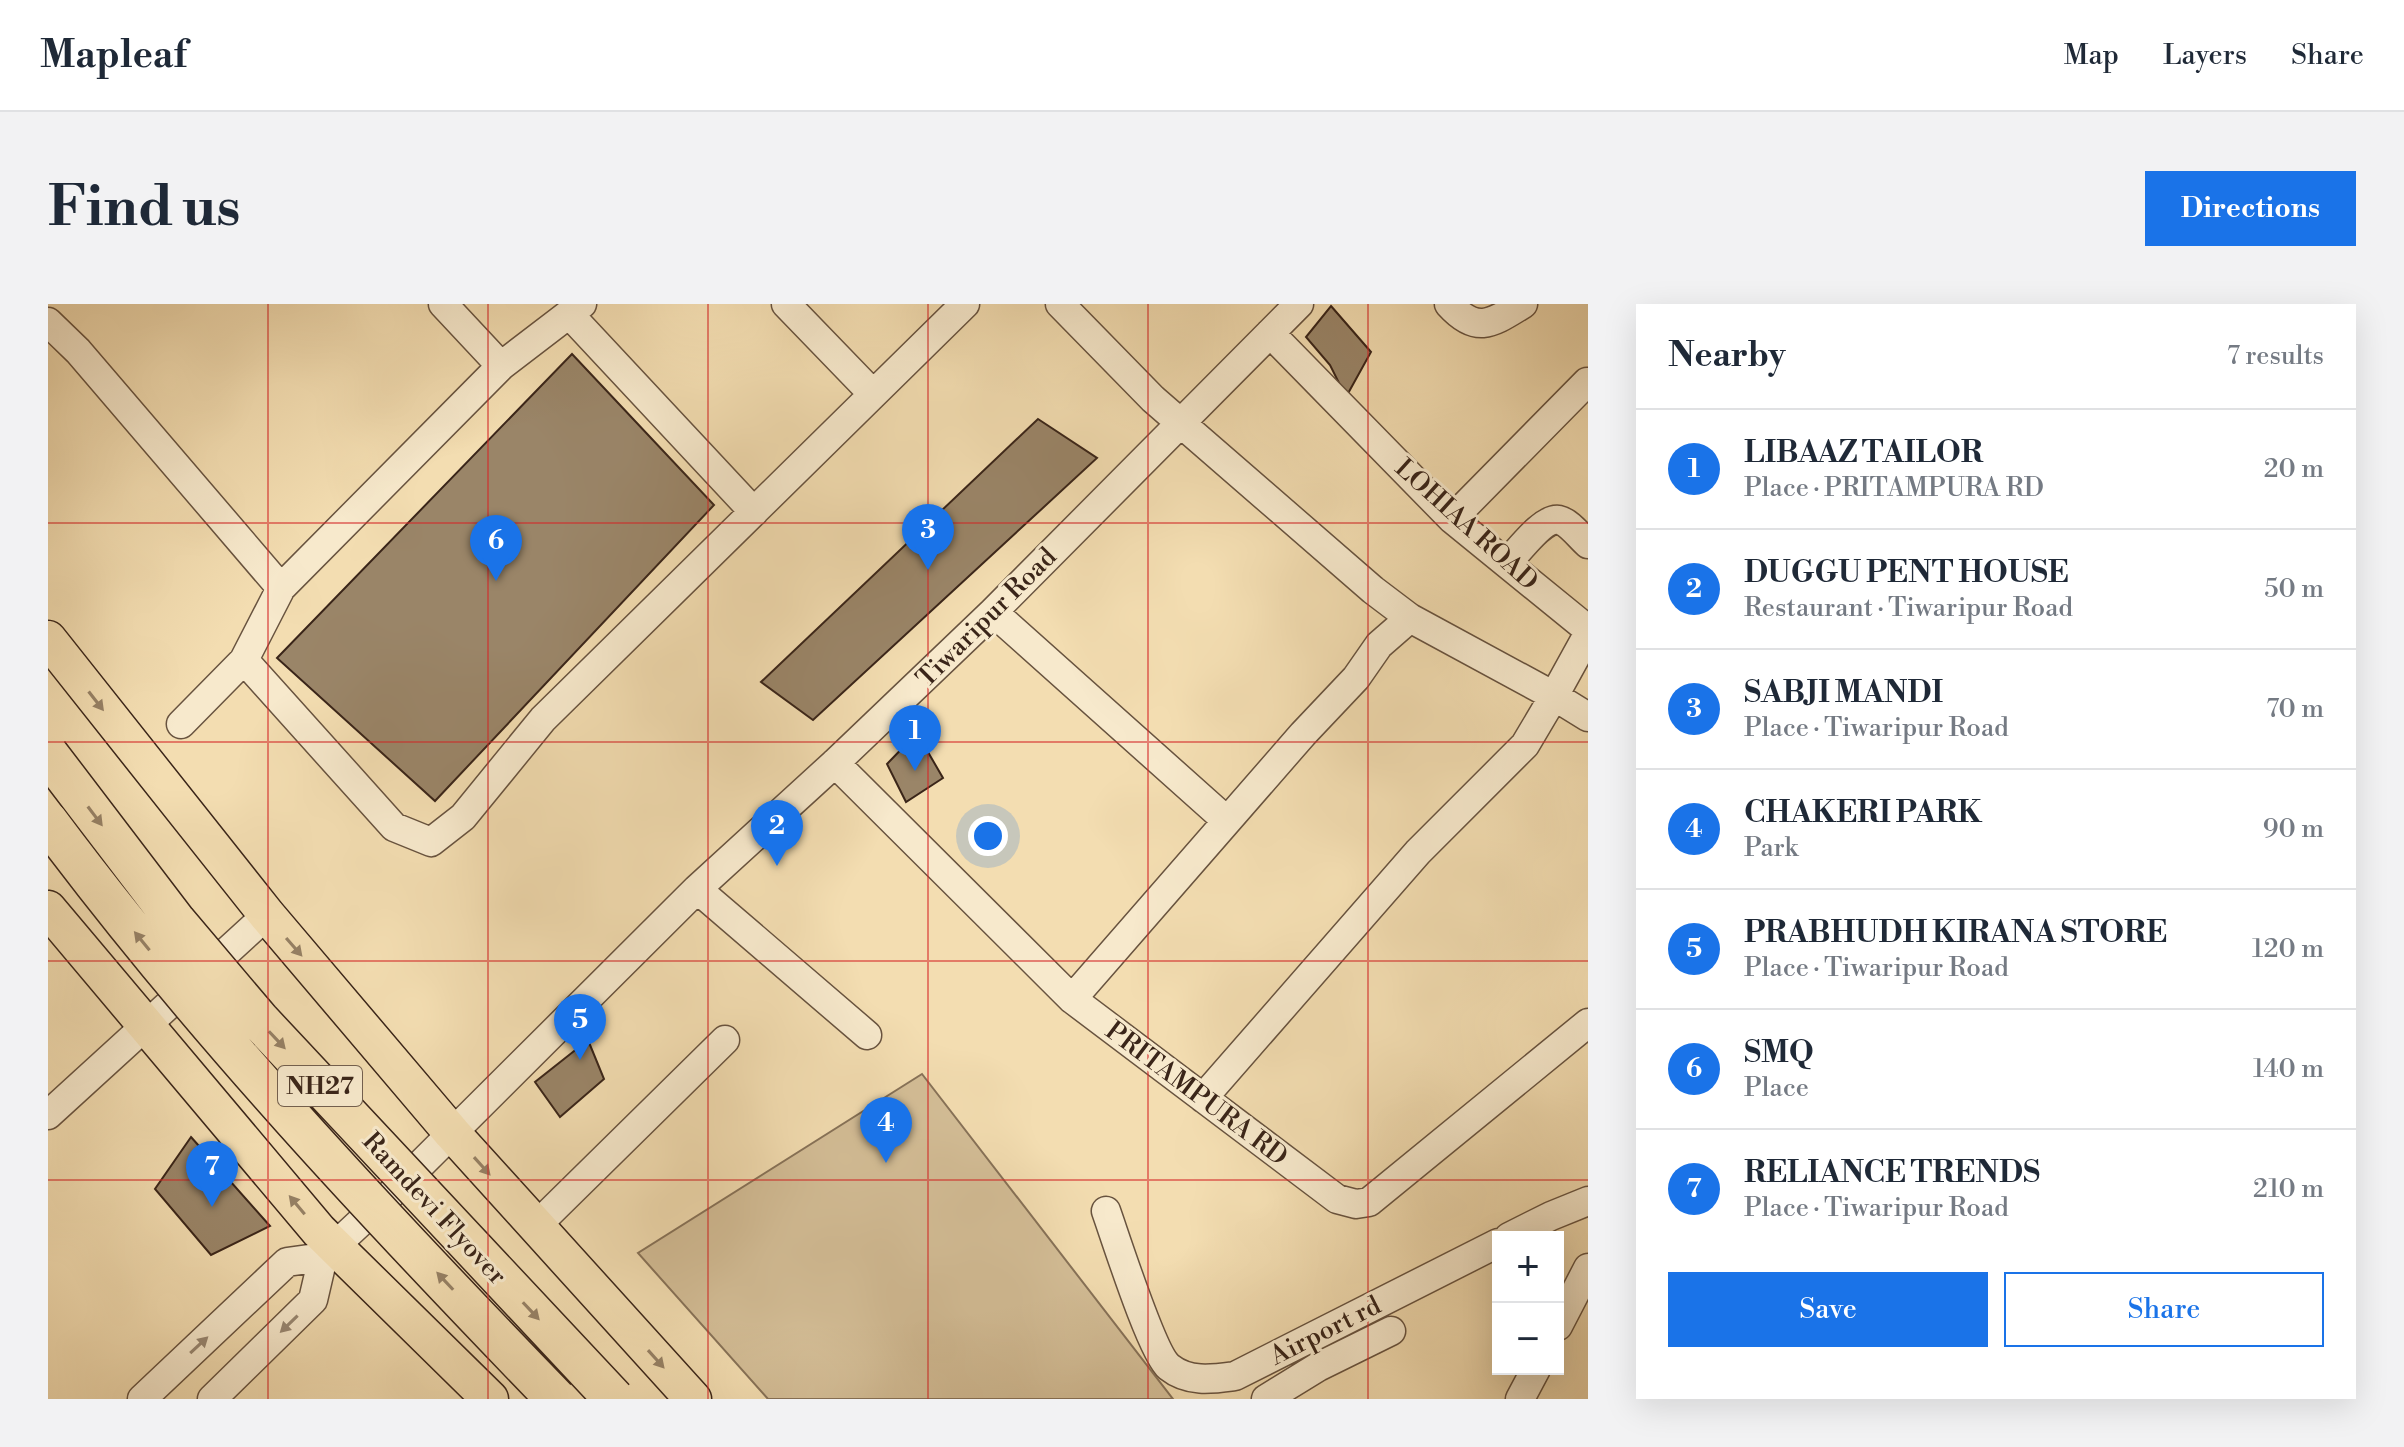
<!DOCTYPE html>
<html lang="en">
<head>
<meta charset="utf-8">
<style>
  :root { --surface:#fff; --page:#f2f2f3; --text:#1f2937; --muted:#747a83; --line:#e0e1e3; --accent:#1a73e8 }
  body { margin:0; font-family:"Libre Bodoni",serif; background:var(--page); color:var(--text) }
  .controls { position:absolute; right:24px; bottom:24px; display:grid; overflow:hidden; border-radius:0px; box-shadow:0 8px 32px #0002 }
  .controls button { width:72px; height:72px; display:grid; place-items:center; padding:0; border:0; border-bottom:2px solid var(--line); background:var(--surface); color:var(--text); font:40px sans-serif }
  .you { position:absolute; left:940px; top:532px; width:28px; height:28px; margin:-20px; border:6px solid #fff; border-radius:50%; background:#1a73e8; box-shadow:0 0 0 12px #1a73e833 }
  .badge { display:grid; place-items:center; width:52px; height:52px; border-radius:50%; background:var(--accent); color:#fff; font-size:26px; font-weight:700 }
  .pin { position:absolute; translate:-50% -66px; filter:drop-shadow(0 2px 4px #0008) }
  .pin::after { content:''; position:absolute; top:42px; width:28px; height:24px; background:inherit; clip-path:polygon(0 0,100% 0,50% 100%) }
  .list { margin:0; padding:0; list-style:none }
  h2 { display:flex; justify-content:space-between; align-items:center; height:104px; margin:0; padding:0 32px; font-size:34px }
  h2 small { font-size:26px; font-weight:400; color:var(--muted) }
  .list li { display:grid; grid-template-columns:52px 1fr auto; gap:24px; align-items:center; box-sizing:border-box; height:120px; padding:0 32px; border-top:2px solid var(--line) }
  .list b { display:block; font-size:30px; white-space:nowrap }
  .list p { margin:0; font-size:26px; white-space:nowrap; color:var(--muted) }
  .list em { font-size:26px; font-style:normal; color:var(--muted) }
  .actions { display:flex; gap:16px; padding:24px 32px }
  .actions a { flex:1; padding:18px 0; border:2px solid var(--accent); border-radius:0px; text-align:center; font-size:28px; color:var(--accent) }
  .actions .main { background:var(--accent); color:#fff }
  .map { position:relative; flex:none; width:1540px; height:1095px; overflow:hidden; border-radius:0px }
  header { display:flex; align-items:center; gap:48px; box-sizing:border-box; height:112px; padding:0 40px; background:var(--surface); border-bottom:2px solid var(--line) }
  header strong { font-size:38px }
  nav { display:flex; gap:44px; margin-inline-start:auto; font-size:28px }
  .intro { display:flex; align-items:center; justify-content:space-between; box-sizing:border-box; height:192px; padding:0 48px }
  h1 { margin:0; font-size:56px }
  .button { padding:20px 36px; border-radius:0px; background:var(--accent); color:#fff; font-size:28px; font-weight:700 }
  main { display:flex; gap:48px; padding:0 48px }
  aside { flex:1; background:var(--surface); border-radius:0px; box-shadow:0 8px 32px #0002 }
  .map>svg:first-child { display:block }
</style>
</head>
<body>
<header>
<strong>Mapleaf</strong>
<nav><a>Map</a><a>Layers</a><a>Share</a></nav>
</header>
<div class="intro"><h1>Find us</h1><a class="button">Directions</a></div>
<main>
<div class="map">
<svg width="1540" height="1095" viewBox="0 0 1540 1095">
  <rect width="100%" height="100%" fill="#f3ddb1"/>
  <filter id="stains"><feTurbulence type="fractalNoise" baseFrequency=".0025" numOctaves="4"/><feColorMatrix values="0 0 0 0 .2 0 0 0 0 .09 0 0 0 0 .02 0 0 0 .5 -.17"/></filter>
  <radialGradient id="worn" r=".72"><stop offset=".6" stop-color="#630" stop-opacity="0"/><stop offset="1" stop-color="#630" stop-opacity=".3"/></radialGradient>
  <path fill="#d4be97" stroke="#877258" stroke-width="2" d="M874,770L1125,1095H720L590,949Z"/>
  <path fill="#9a8568" stroke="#3a2519" stroke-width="2" d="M1283,2L1323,48L1298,93L1282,61L1258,33Z
    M524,50L666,201L387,497L229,354Z
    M990,115L1049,154L765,416L713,378Z
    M869,429L895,474L858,498L839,460Z
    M540,736L556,775L512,813L487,778Z
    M143,833L222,922L163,951L107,885Z"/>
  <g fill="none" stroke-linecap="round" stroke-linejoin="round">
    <g stroke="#68533f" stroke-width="31">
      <path id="minor" d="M395,0L453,62
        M738,0L825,90
        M1012,0L1105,95L1325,286L1362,314L1506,392L1477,441L1370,548L1155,794
        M1401,0C1429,31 1444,19 1475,0
        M522,11L706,208
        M0,18L30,47L233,284
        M1222,29L1404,215L1538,324V334L1506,392L1540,413
        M1404,215L1539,78
        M1459,259C1470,248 1495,213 1511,216C1521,218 1532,233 1540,240
        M945,308L1179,517
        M196,356L233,284L453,62L534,0
        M133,420L196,356L346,523L383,538L415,513L495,415L917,0
        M787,459L1024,695L1289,895L1308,900L1321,898L1540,719
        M649,585L819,731
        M1024,695L1255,430L1308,374L1331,341L1362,314
        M0,811L219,611
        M1058,907C1068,935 1104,1049 1121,1063C1141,1079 1165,1075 1187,1072L1450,939
        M488,922L677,736
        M1461,933L1503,912L1540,897
        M1510,1022L1540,964
        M94,1095L239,958L275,953L346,887L649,585L787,459L945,308L1251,0
        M164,1095L265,996L275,953
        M1218,1095L1270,1063L1343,1027
        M1472,1095L1488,1065"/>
    </g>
    <g stroke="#3a2519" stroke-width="39">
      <path id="major" d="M0,335L219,611L404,829L645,1095
        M0,605L271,927L442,1095"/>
    </g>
    <use href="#minor" stroke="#f7e9cc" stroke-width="28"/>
    <use href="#major" stroke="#f3ddb1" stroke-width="36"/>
    <g stroke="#3a2519" stroke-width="43" stroke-linecap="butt">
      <path id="highway-bridge" d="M0,450L128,618L211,716L566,1095
        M0,518C153,723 330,911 508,1095"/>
    </g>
    <use href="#highway-bridge" stroke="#f3ddb1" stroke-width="40"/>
  </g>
  <defs><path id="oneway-solid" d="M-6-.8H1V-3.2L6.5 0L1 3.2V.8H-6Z" transform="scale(2)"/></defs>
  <g fill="#968165">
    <use href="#oneway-solid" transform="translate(48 397) rotate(52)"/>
    <use href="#oneway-solid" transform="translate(47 512) rotate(53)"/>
    <use href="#oneway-solid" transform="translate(94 637) rotate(-129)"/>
    <use href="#oneway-solid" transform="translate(246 643) rotate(49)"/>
    <use href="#oneway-solid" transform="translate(229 736) rotate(47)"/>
    <use href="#oneway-solid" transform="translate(434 862) rotate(48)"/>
    <use href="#oneway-solid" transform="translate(249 901) rotate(-130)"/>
    <use href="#oneway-solid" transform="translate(397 977) rotate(-133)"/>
    <use href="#oneway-solid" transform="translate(483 1007) rotate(47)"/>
    <use href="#oneway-solid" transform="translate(608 1055) rotate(48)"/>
  </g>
  <g fill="#988772">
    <use href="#oneway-solid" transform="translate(241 1020) rotate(136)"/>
    <use href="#oneway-solid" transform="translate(151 1041) rotate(-43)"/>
  </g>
  <path fill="none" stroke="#d62828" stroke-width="2" stroke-opacity="0.55" d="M220,0V1095M440,0V1095M660,0V1095M880,0V1095M1100,0V1095M1320,0V1095M0,219H1540M0,438H1540M0,657H1540M0,876H1540"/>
  <g text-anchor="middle" stroke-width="6" stroke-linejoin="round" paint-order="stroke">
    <rect fill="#f7e9cc" stroke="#73604f" stroke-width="2" x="230" y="762" width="84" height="40" rx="6"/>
    <g font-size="24" font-weight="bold" fill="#3a2519">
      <text x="272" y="790">NH27</text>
    </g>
    <g font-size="26" fill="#3a2519" stroke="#f7e9cc">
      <text transform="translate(1419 220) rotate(42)" y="9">LOHIAA ROAD</text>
      <text transform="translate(938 313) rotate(-45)" y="9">Tiwaripur Road</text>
      <text transform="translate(1149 789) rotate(37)" y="9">PRITAMPURA RD</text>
      <text transform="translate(387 904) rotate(47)" y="9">Ramdevi Flyover</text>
      <text transform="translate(1277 1026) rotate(-27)" y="9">Airport rd</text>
    </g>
  </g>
  <rect width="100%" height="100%" filter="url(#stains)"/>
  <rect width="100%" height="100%" fill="url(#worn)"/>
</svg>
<div class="controls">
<button>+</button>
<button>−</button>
</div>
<div class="you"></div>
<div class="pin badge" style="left:867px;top:467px">1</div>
<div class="pin badge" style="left:729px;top:562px">2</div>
<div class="pin badge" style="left:880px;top:266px">3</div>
<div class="pin badge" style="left:838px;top:859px">4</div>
<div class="pin badge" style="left:532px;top:756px">5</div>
<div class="pin badge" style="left:448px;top:277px">6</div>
<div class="pin badge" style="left:164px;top:903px">7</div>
</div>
<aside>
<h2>Nearby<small>7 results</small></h2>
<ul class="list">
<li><span class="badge">1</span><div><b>LIBAAZ TAILOR</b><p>Place · PRITAMPURA RD</p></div><em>20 m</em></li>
<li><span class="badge">2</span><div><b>DUGGU PENT HOUSE</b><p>Restaurant · Tiwaripur Road</p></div><em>50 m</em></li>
<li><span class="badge">3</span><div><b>SABJI MANDI</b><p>Place · Tiwaripur Road</p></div><em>70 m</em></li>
<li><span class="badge">4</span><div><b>CHAKERI PARK</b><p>Park</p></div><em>90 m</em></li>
<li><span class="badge">5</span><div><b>PRABHUDH KIRANA STORE</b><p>Place · Tiwaripur Road</p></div><em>120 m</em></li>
<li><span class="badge">6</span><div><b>SMQ</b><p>Place</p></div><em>140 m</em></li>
<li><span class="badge">7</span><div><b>RELIANCE TRENDS</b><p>Place · Tiwaripur Road</p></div><em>210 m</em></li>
</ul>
<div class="actions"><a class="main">Save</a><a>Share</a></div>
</aside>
</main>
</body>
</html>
